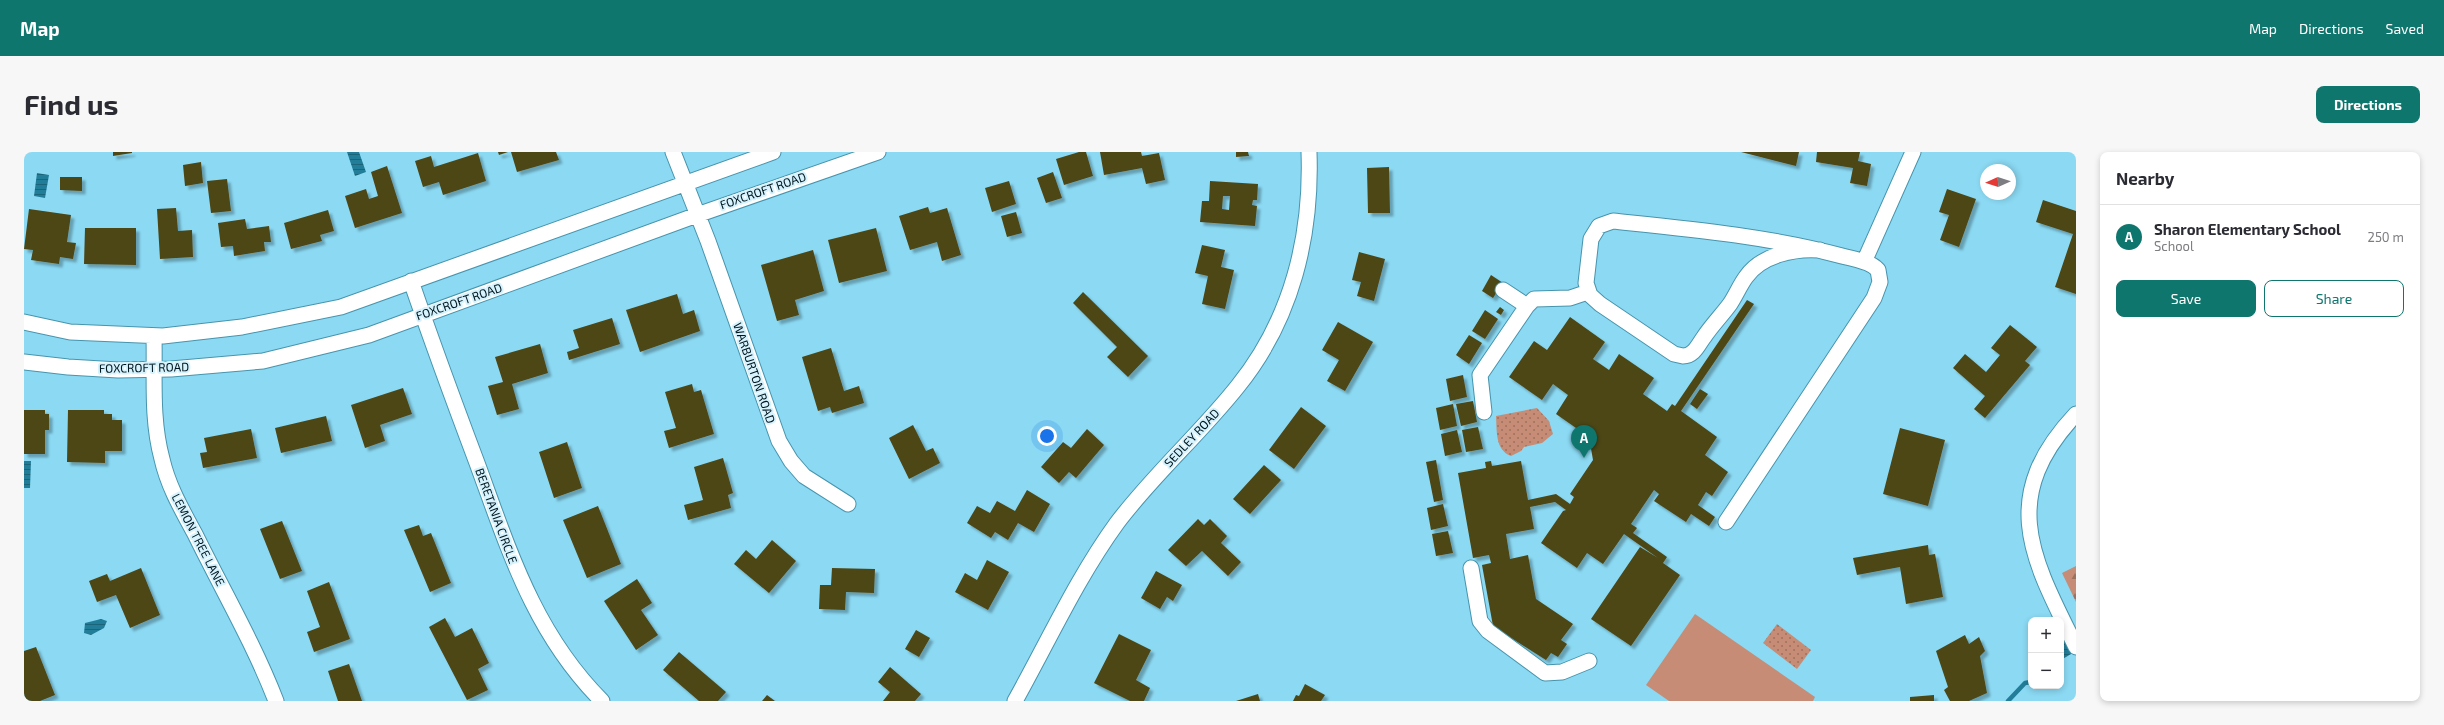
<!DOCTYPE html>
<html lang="en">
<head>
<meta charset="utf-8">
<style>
  :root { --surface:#fff; --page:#f7f7f7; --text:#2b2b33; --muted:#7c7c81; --line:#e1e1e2; --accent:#0f766e }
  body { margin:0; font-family:"Exo 2",sans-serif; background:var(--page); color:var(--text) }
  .controls { position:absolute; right:12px; bottom:12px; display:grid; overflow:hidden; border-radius:8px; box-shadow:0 2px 6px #0003 }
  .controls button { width:36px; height:36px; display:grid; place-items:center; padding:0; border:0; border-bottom:1px solid var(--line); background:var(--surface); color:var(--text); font:20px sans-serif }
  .compass { position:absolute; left:1956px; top:12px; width:36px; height:36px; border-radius:50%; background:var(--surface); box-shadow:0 2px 6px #0003; rotate:267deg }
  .you { position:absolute; left:1023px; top:284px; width:14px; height:14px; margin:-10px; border:3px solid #fff; border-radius:50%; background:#1a73e8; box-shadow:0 0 0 6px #1a73e833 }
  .badge { display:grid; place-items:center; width:26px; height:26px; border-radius:50%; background:var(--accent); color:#fff; font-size:13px; font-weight:700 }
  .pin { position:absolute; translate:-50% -33px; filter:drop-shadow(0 1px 2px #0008) }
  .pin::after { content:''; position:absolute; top:21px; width:14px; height:12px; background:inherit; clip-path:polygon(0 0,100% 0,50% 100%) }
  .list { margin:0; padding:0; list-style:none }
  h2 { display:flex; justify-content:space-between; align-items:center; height:52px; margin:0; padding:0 16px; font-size:17px }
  h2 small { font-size:13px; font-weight:400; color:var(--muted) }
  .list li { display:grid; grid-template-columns:26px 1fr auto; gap:12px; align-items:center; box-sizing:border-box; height:64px; padding:0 16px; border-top:1px solid var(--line) }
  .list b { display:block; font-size:15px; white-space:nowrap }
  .list p { margin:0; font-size:13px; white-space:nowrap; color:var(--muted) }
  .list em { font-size:13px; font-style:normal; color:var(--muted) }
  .actions { display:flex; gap:8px; padding:12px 16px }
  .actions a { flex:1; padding:9px 0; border:1px solid var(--accent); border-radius:8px; text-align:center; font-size:14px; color:var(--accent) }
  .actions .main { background:var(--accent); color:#fff }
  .map { position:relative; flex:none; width:2052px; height:549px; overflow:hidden; border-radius:8px }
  header { display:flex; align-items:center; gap:24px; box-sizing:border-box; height:56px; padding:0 20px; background:var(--accent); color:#fff }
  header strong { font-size:19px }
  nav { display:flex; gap:22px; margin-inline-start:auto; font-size:14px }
  .intro { display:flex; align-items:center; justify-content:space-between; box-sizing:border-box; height:96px; padding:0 24px }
  h1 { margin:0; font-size:28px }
  .button { padding:10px 18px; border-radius:8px; background:var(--accent); color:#fff; font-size:14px; font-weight:700 }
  main { display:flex; gap:24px; padding:0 24px }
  aside { flex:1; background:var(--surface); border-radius:8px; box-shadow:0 2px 6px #0003 }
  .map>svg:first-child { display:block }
</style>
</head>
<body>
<header>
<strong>Map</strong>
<nav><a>Map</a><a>Directions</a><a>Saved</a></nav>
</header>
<div class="intro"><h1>Find us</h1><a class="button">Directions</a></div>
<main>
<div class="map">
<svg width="2052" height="549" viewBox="0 0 2052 549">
  <defs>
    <pattern id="forest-firs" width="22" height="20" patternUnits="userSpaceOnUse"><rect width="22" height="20" fill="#c68c75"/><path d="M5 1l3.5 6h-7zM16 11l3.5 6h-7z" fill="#9e715f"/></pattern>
    <pattern id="park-dots" width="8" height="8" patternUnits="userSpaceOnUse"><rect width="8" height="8" fill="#c68c75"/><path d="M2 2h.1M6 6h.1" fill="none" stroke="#9e715f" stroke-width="1.8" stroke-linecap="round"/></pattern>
    <pattern id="water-rules" width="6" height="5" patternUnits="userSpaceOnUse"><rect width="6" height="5" fill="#227d98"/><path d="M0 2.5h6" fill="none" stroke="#1b657b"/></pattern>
    <filter id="shadow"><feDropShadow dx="3.5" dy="3.5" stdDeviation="1" flood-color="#0004"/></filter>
  </defs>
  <rect width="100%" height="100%" fill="#8bd9f3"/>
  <path fill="#c68c75" d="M1671,462L1791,545L1789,549H1645L1622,533Z"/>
  <path fill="url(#forest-firs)" d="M2052,414V450L2038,421Z"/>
  <path fill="url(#park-dots)" d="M1513,256L1525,269L1529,282L1518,291L1500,295L1497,299L1487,304C1471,298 1473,279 1472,264Z
    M1753,472L1787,498L1773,517L1739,491Z"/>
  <path fill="url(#water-rules)" d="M323,0H335L342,20L331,24Z
    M13,21L25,23L21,46L10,44Z
    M0,309H7L6,336H0Z
    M77,467L83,469L80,476L67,483L60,481L61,471Z
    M2052,477V499L2037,508V485Z"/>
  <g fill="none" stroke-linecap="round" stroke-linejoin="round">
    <path stroke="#227d98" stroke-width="4.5" d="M1984,549L2001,531L2007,530"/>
  </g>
  <path fill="#4d4615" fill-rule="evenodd" filter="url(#shadow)" d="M89,0H108V1L89,4Z
    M474,0H484L475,3Z
    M487,0H532L535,8L493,20Z
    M1055,0H1062L1069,24L1040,33L1032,7Z
    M1076,0H1117L1118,4L1135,1L1141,28L1122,32L1118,16L1080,23Z
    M1212,0H1224L1225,4L1212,5Z
    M1717,0H1775L1772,14Z
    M1793,0H1836L1834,9L1847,12L1843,34L1826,31L1829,16L1792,10Z
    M454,1L462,29L419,43L415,30L399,35L391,9L407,4L410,15Z
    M177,10L179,31L161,34L159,13Z
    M363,14L378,61L331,76L321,44L342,37L345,47L354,44L347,20Z
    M1365,15L1366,61H1344L1343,16Z
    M1029,20L1038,46L1022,51L1013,26Z
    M36,25H58V39L36,38Z
    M203,27L207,59L187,61L183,29Z
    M985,29L992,52L968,60L961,36Z
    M1186,29L1234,32L1233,48H1229L1228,53L1233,54L1231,74L1176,70L1178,49H1185ZM1199,44H1206L1205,58L1198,57Z
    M1923,37L1952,47L1935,95L1916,88L1925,63L1915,60Z
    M2019,48L2052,59V142L2031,135L2049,82L2012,70Z
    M904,55L906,61L923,56L937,103L918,109L913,90L886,98L875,64Z
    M152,56L154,79L168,78L169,105L136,107L133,57Z
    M5,57L47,63L43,90L52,91L49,107L36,105L35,112L7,108L9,98L0,97Z
    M304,58L310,79L296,83L298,89L267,97L260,71Z
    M992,60L998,81L983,85L977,64Z
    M221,67L223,77L245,74L247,90H240L241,99L210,104L209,94L197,95L194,71Z
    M61,76H112V113L60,112Z
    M852,76L863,119L815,131L804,88Z
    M1178,93L1201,98L1197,115L1210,118L1201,157L1178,152L1184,124L1171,121Z
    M789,98L800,139L771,148L775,163L753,169L737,113Z
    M1335,100L1361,107L1350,149L1333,144L1337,130L1328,128Z
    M1467,123L1479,131L1469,146L1458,139Z
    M1059,140L1124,204L1104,225L1083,205L1093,195L1049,151Z
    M653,142L659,162L670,158L676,179L616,200L602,158Z
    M1723,148L1730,152L1657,259L1693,285L1681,303L1704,320L1688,344L1682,340L1674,353L1691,365L1685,374L1667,362L1662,370L1630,349L1635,342L1630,338L1607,372L1613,376L1609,381L1643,405L1639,411L1656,423L1607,494L1567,467L1616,395L1634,406L1600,382L1579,412L1563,401L1553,416L1517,391L1539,359L1542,358L1531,350L1506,355L1510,377L1482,382L1486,407L1504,403L1512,447L1549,472L1537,488L1543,492L1534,505L1527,501L1522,508L1476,479L1469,474L1458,413L1467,411L1465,403L1449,406L1434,321L1462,316L1461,310L1467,309L1468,314L1497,309L1504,348L1532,342L1546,352L1550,345L1546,342L1569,308L1565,285L1532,262L1544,243L1529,232L1518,248L1485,225L1510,189L1523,198L1546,165L1581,190L1569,207L1585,218L1595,202L1630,226L1619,242L1643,259L1648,252L1651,254Z
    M1476,155L1480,158L1477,163L1472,160Z
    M1461,158L1474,167L1461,187L1448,179Z
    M588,166L596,192L545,208L543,200L555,196L549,178Z
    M1314,170L1349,190L1321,239L1303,229L1315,208L1298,198Z
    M1986,173L2013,195L2001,209L2006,213L1961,266L1950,257L1961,244L1929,216L1941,202L1962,220L1976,203L1967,196Z
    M1445,183L1458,191L1445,212L1432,203Z
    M516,192L524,221L488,232L495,257L473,263L464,234L479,230L471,205Z
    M807,196L820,239L835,234L840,251L808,261L806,255L794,259L778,205Z
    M1439,223L1443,245L1426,249L1422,227Z
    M668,232L670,240L677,238L690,282L645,296L640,279L652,276L641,240Z
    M379,236L388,262L356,273L361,289L341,296L327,253Z
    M1676,237L1684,242L1673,257L1666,252Z
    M1449,249L1453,270L1437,274L1432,252Z
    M1429,252L1433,274L1416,278L1412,256Z
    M1277,255L1302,274L1270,317L1245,298Z
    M0,258H21V262H25V278H21V302H0Z
    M44,258H80V262H88V268H98V299H81V311L43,310Z
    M302,264L308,289L257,301L251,276Z
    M889,273L902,299L909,296L916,311L885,327L865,286Z
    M1454,275L1459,297L1442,300L1438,278Z
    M1876,276L1921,288L1904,354L1859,342Z
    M227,277L233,306L179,316L176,301L183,300L180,286Z
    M1063,277L1080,293L1052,326L1045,320L1035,331L1017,315L1039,290L1047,296Z
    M1433,278L1438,300L1421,304L1417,282Z
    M543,290L558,336L530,346L515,300Z
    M699,306L709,341L704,343L707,356L664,368L660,353L679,348L670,315Z
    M1412,308L1419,348L1410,350L1402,310Z
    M1240,313L1257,328L1226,362L1209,347Z
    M1003,338L1026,352L1010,380L994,371L984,388L971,380L967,386L943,371L953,354L966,361L973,349L991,359Z
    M1419,352L1424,374L1407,378L1403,356Z
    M574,354L597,412L563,426L539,368Z
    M1174,367L1180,373L1186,367L1203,384L1197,391L1217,410L1204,424L1178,399L1162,414L1144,398Z
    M258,369L278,419L256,427L236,377Z
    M395,373L399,384L407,381L427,431L406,440L380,378Z
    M1424,379L1429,401L1412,404L1408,382Z
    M748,388L772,409L745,441L710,412L722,398L732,407Z
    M1904,393L1905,403L1911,402L1919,445L1882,452L1876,415L1833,423L1829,406Z
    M963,408L985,420L964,458L931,440L941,421L953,428Z
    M117,416L136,463L106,476L92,443L73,450L65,429L83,422L86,429Z
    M808,416L851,417L850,441L822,440L821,458L795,457L796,433H807Z
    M1132,419L1158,433L1149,449L1143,445L1136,457L1117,446Z
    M613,427L628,451L617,458L634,483L612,498L580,449Z
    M305,430L326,487L290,500L283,480L296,475L283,439Z
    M421,466L431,485L448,476L465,511L454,517L464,538L443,548L405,475Z
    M892,478L906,486L895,505L881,497Z
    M1095,482L1127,498L1112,528L1126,536L1120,549H1106L1070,531Z
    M1941,483L1945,492L1955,485L1961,499L1956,504L1963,541L1945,549H1926L1920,538L1924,535L1912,499Z
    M12,495L31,543L16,549H0V499Z
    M655,500L702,540L694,549H675L639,518Z
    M325,512L338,549H314L304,519Z
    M866,515L897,542L891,549H859L866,540L854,530Z
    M1281,532L1301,543L1297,549H1269L1272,543L1275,544Z
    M1234,542L1236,549H1212Z
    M743,543L751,549H738Z
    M1910,543V549H1886V545Z"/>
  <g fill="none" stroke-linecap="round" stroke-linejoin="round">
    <g stroke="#4794ad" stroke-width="17">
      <path id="minor" d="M649,0L684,89L755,289L767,309L780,324L824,352
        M1840,110L1889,0
        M387,129C408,190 430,250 453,311C485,398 510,481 578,549
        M1479,138L1503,154
        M0,170L46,180L139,184L218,175L317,155L749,0
        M130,184C131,226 127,266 138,307C144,334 158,358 171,382C198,437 230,492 252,549
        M0,210L44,215L94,218L147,217L239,209L345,183L673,63L854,0
        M1460,260L1456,223L1503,154L1510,147L1546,146L1564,140
        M2052,262C1973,346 2008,406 2052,495
        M1702,370L1850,146L1856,130L1854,118C1846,109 1829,107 1818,104C1743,84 1666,77 1589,69L1575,74L1567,87L1562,131L1566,143L1576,152L1650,202L1659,204C1670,204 1674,193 1680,185C1688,173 1698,163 1706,152C1712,143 1716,133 1722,125C1737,103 1771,96 1796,98
        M1447,416L1456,469L1464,479L1521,521L1538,520L1565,509
        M991,549C1024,490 1053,426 1093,371C1130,322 1176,282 1214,234C1268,167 1288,84 1285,0"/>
    </g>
    <use href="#minor" stroke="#fff" stroke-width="15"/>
  </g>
  <g text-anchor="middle" stroke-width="4" stroke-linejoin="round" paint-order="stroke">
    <g font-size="12" fill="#00151d" stroke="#d5f2fd">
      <text transform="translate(739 39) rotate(-19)" y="4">FOXCROFT ROAD</text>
      <text transform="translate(435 150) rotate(-19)" y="4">FOXCROFT ROAD</text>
      <text transform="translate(120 216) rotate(-1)" y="4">FOXCROFT ROAD</text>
      <text transform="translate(730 221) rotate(71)" y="4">WARBURTON ROAD</text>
      <text transform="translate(1168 286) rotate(-47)" y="4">SEDLEY ROAD</text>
      <text transform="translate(472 364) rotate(70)" y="4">BERETANIA CIRCLE</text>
      <text transform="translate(174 388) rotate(63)" y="4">LEMON TREE LANE</text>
    </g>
  </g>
</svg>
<div class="controls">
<button>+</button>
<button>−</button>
</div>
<svg class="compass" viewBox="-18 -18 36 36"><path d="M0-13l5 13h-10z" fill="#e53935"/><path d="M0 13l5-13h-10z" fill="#7c7c81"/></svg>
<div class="you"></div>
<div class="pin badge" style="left:1560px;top:306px">A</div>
</div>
<aside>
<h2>Nearby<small></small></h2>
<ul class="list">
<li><span class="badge">A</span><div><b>Sharon Elementary School</b><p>School</p></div><em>250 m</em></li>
</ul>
<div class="actions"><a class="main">Save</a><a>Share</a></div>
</aside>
</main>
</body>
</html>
